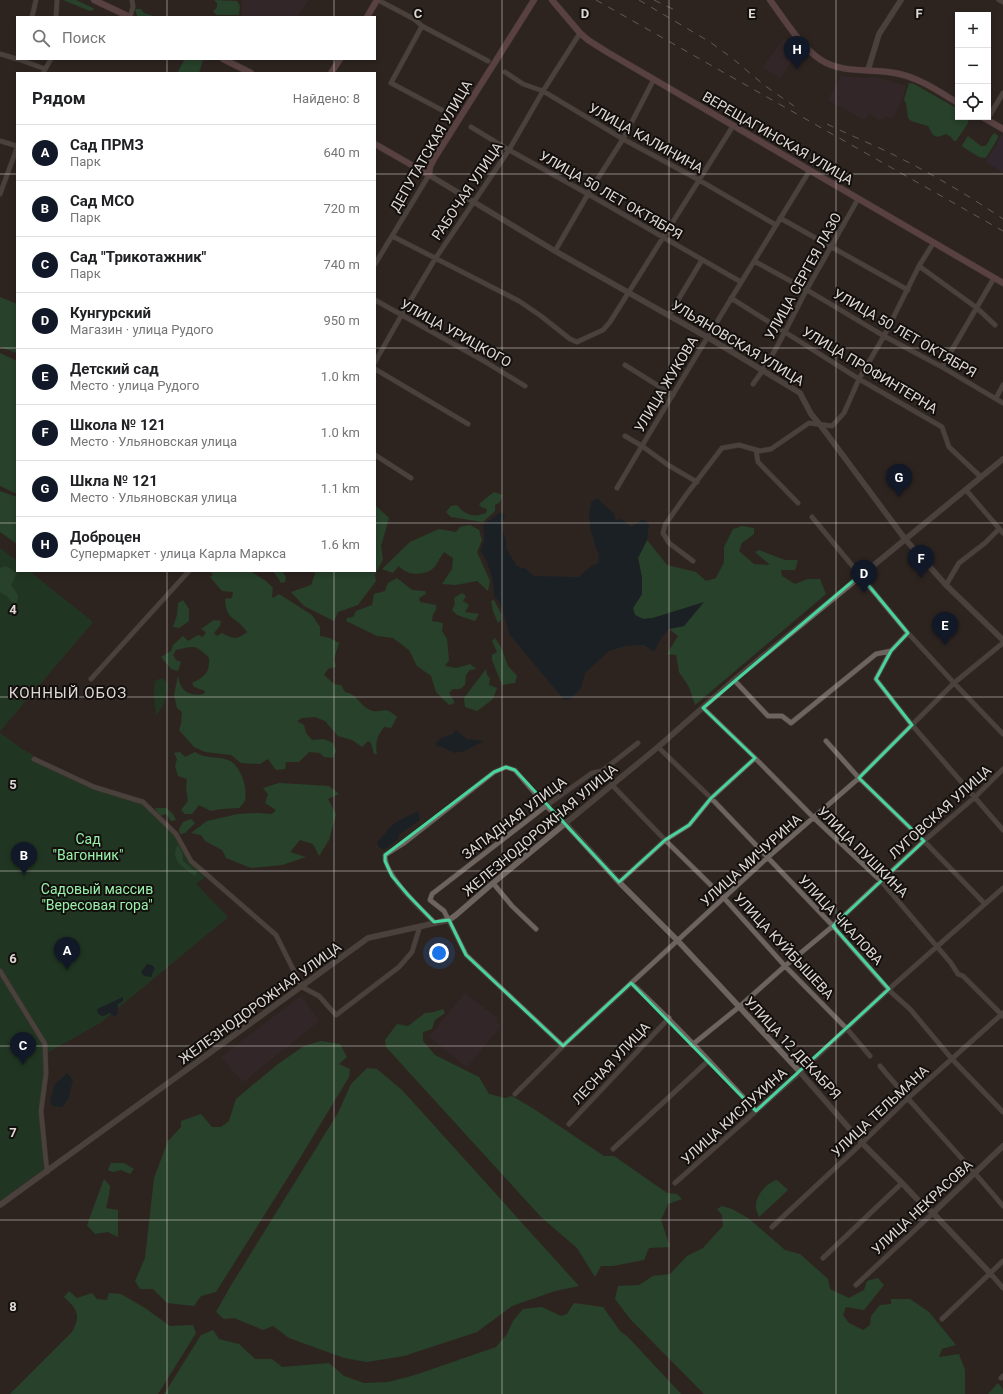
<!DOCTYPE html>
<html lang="ru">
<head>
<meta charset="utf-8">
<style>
  :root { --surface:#fff; --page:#f2f2f2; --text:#202124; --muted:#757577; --line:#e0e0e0; --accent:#111827 }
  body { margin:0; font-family:Roboto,sans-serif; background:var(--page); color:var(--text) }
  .controls { position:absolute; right:12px; top:12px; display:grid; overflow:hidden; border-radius:0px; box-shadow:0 2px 6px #0003 }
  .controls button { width:36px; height:36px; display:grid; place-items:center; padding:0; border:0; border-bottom:1px solid var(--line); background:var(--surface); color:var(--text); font:20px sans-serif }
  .you { position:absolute; left:439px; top:953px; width:14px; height:14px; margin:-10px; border:3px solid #fff; border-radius:50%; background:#1a73e8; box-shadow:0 0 0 6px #1a73e833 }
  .badge { display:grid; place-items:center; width:26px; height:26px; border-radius:50%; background:var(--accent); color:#fff; font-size:13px; font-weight:700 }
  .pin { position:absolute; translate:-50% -33px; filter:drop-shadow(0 1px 2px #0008) }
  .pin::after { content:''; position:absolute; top:21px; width:14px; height:12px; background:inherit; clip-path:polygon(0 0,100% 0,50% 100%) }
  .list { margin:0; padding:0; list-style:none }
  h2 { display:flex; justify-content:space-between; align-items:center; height:52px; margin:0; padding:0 16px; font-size:17px }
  h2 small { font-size:13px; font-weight:400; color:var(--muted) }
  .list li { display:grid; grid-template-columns:26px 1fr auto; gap:12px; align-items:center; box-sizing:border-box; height:56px; padding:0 16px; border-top:1px solid var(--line) }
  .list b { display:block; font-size:15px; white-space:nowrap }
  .list p { margin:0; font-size:13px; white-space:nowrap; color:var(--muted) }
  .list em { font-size:13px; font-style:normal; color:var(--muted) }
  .icon { flex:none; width:22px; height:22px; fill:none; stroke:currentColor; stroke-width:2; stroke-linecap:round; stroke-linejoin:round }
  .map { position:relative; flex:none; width:1003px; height:1394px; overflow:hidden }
  .search { position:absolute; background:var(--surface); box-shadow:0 2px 6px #0003; left:16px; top:16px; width:360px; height:44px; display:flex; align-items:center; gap:10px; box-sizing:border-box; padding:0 14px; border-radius:0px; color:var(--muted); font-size:15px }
  .panel { position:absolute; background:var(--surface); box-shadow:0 2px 6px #0003; left:16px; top:72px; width:360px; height:500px; border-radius:0px }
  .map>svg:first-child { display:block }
</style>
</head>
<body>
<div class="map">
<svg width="1003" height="1394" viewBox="0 0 1003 1394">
  <rect width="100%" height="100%" fill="#2e2521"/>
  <path fill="#312b3c" d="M1003,134V172L986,162Z"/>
  <path fill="#3a2932" d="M242,0H309L296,17H242Z
    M784,38L799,49L780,78L763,67Z
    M841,76L867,78V77H874L906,86L901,102L892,119L887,116L879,120L869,113L865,120L828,100Z
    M465,993L497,1018L495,1021L501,1026L467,1067L429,1037Z
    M301,996L319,1021L243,1082L221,1057Z"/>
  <path fill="#134d25" d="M0,548L17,561V571H29L93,622L0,731Z
    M162,678L168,685C166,698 165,705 156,715C155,703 153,693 155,681Z
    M0,733L22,749L33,755L32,757L45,767L99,791L143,805L174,835L188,861L205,877L196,884L228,917L100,1023L45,1054L43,1130V1170L0,1201Z"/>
  <path fill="#216435" d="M63,0H76L95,9L90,11Z
    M214,0L237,1L240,6L239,15H217L213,12L217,7V3Z
    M135,9H141L144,13L157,17H139L137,16Z
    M185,59H201L203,60L199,73H177Z
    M909,83L914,84L958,109V117H969L968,123L956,141H954L951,137L946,134L938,137L933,135L928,126L911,121L908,118L906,103L904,100Z
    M995,133L998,136V138L987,156L985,158L979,157L963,147L962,145L968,136L981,146H985C990,142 990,135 995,133Z
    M0,297L17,304V353L0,347Z
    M0,353L17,361V494L0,486Z
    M0,491L17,497V544L0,532Z
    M494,492L503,495L500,502L495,505V511L483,522L451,517L446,512L451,506L457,505C465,515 474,518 486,513L487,509L481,507L479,504Z
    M375,505L389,518L381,546L383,559L375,575L376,581L358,605L338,612L334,621L304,606L291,592L311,585L316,571H375Z
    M470,525L479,530L482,540L477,552L490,581L488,591L477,581L456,585L442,584L452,569L453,558L444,552C440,557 436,567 431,570C421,576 406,575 399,566L393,573L382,569L410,542L439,529L456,532L460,527Z
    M742,526L754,528V534L742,543L739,551L754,564L770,565L755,552L759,550L785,560H798L795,570H781L782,576L795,584L808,579H820L826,594L695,705L689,687L679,672L676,655L667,654L678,636L669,629L684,626L703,603L653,618L643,619L635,615L633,608L642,594V578L638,558L647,540L667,565L696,572L706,581L716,578L724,562V547L733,529Z
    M6,566L17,573L11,585L18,595L16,608L7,596L0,592V568Z
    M210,571H251L253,573L266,581L273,588L272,596L273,598L279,594L312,615L320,627V636L330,638L339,643L334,659L336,667L328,669L324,675L334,684L341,685L345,692C358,695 358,703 368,709C380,716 383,703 397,717L391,728L384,727C377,736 375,743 377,754H374L371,743L368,741L362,747L352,740L338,736L325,721L315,717L302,718L297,721L304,725L306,733L312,740L324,739L333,743L336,751L333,758L324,757L320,753L309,752L299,762H286L285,769L276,770L268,759L260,764L241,763L231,755L205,752L194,747L179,730L181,724L182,712L177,708L174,695L178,676C180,691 189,697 204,694L205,691L194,687L192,683C204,677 210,673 209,658C195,644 195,646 176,650L173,655L176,660L181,662L178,671L171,669L161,657L171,651L173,645L183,636L188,641L198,635L203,637L206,632L201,629L214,620L221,621L220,626L214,633L217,636L222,633C233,639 237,640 247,632C237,616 226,622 225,599L232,598L233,592L222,591L210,577L213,575Z
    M273,571L283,572L286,578L285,582L281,583L278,578Z
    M397,578L412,590L425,591L426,594L419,598L420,602L436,605V610L433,614L432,621L443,623L442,631L447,639L449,660L445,666L456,668L470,664L476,669L470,670L466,675L465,685L460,689H453L449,693L454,701V703L449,705L436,692L431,676L417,666L409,650L393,638L377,636L346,621L347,618L353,617L356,611L372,605L374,594L385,591L388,583Z
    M462,593L466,596L463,601L469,605L465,612L479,614L475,621L457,615L452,610L455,604L454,598Z
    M183,600L189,609V621L179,628L173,627L177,615L178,603Z
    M494,600L501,614V620L498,623L493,611L491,601Z
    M495,638L501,647L508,666L517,676L515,683L502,685L492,660V655L497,652L492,641Z
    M486,669L487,675L490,678L489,685L497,688L493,699L477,711L465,707L464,698Z
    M180,752L185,757L195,752C205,759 217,756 228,760C240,764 248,788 245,800C244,803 241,806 239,808L221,809L211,811L199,805L192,814H185L181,810L188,801L186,788L187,779L178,776L175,766L177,759L174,753Z
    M279,783L329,786L339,794L328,799L336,814L329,840L319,856L313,844L300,840L290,852L306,857L282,865L251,868L226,858L222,850L205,841L201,835L191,833L207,821L238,814L257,813L272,814L276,810L265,803L268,794L263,788Z
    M155,808H166L173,814L176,820L171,821L166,814L160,816Z
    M191,819L195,823L185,833L180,834L179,829L183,822Z
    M178,845L182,853L183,861L197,873L195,876C185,869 168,859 178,845Z
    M443,1009L445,1013L435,1020L432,1029L423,1032V1041L435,1055L479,1077L489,1094L505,1098L512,1096L534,1109L604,1156H614L667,1193L677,1194L682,1199L668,1204L661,1220L670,1247L649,1248L644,1260L613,1266H601L595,1277L577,1248L541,1217L386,1047L385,1040L397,1024L408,1026L425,1013L434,1012Z
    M321,1041L340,1044L347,1057L339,1064L350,1069L349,1077L297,1163L216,1292L201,1296L194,1306L167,1303L153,1289H140L135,1281L145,1258L154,1178L168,1141L181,1127V1121L201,1114L212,1127H221L229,1121L236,1099L278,1064L304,1046Z
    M367,1068L377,1069L402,1090L579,1286L555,1291L512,1306L477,1332L404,1356L367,1362L344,1358L289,1338L273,1326L263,1330L234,1318L224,1319L216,1312L230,1287L338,1113L351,1084Z
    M111,1163H124L134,1169L130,1174L121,1170L113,1172L108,1170Z
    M104,1179L110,1186L109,1195L106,1208L118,1210V1237L108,1232L95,1234L87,1225Z
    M777,1180L788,1190L759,1217C758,1214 756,1210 756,1207C755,1196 767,1182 777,1180Z
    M722,1206L732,1209L748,1218L785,1250L800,1254L828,1279L830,1289L849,1298L864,1290L867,1281L878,1278L884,1285L864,1310L846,1307L843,1315L849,1323L863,1330L870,1325L871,1316L880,1305L891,1304V1299H910L929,1312L956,1345L942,1349L939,1357L959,1354L965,1370V1394H704L631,1320L615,1299L618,1286L639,1285L653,1276L670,1274L687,1256L703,1248L723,1226L722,1215L717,1209Z
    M69,1291L77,1298L92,1293L97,1299L107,1300L109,1293L121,1294L145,1308L170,1326L193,1325L196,1333L158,1394H10L72,1332C81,1315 78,1310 64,1297Z
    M574,1303L603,1307L620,1331L628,1337L681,1394H164L201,1335L213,1330L219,1339L239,1344L255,1359H272L282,1367L329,1363L344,1376L364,1383L388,1382L415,1375L496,1347L507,1334L513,1321L523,1309L542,1307L561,1316L567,1314Z
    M998,1383L1003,1389V1394H988Z"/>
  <path fill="#031c29" d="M597,498L614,514L616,520L621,519L631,527L643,519L649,524L647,540L638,558L642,578V594L633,608L635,615L643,619L653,618L704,602L684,626L669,629L661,638L654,652L644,645L626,646L609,651L585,673L581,688L571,699L564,700L510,635L499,601L494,596C495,583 488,560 480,550C486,542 484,535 483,525L501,512L505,515C497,534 508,533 506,548L517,566L526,569L534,576L579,577L590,567L598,563L599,554L595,546L594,540L590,528L589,514L591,502Z
    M456,730L467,739L484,741L465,751L455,753L440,746L437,747L436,743L441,738L453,734Z
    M418,811L420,820L400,834L398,839L384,850L379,847L377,842C384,837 387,828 395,823C402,818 411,815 418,811Z
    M147,964L152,965L155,968L152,974V977L144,976L141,972Z
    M123,997V1001L118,1004L117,1015L115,1016L109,1013C104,1017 98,1018 97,1009Z
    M67,1073L73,1080L68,1100L62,1107L52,1106L50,1102L54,1085Z"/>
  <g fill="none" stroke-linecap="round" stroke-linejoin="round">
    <g stroke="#4a433f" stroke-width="5.5">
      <path id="minor" d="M378,0L414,19L422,26L488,61
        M999,0L1003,2
        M32,17L36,0
        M56,17L57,0
        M130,17L133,7L132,0
        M422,26L391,83L451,115
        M0,54L17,59
        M18,59L45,69
        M505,72L523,84L543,91L623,139L699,180L776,225
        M43,73L51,59
        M987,120L1003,93
        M471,127L509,150L588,194L741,282
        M0,141L17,146
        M416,167L425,166L432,161
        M0,194L17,148
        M780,218L908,290
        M392,236L519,301L541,316L570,339L577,342L579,341L603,330L610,322L733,126
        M555,251L588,194L623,139L654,79
        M754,261L807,290L884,336L942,367L1003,403
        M375,264L429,175
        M919,266L977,308L995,325
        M731,298L859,379L942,427L949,447L981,477
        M375,300L484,361L525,386
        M669,315L702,260
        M375,362L401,316L435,259L509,150L543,91L580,33
        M625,365L673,395
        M942,367L994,278
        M375,369L468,424
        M753,384C775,355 790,321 807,289C824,259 841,229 858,199
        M996,398L1003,385
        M625,436L642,446L668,465L697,482
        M756,450L758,462L798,503
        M375,455L411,478
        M617,488C680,381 745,276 810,170
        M966,490L1003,533
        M812,517L908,633L954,683L1003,734
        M693,561L669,543L663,533L665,525L686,495L722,448L739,445L760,451L771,449L809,423L832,426L844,413L859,379L884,336L919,266L934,242
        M946,585L959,563L985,543L999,529
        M891,651L876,679L912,725L1003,830
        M91,679L189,571
        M734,680L768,716H782L791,723L876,654L891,651L908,633
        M703,708L755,758L814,818L881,881L951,963L958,974L963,976L1003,1016
        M826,741L859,778L924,841L985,904
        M658,747L711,798L833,926L892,993L910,1009L952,1059L1003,1112
        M34,759L94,787L143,802L176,834L191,861L276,935L302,987L319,996L336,1015L399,967L412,952L420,926
        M612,785L665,840L724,898L785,966L847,1029L870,1056
        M619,882L665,840L689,825L711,798L755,758
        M493,883L512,906L536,929
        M434,922C421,909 383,874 385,855L404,843L494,772L506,767L515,770L546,806L565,823
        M0,971L45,1044L46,1074L41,1111L47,1172
        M631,983C675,1023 715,1067 756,1111
        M692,1045L739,1007L785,966L833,926L924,841L975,797L1003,769
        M563,1046L466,955L444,911L430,900L432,894L546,806L592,773L602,771L638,743
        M880,1066C920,1114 963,1158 1003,1206
        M515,1094L563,1046L767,858L859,778L954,683L1003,643
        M569,1124L669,1018
        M613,1149L708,1061
        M675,1183L800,1072L889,989L1003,888
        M772,1227L862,1143L907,1099L1003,1013
        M823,1258L902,1183
        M990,1273L1003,1288
        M856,1285L933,1213
        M942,1319L1003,1261
        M1001,1378L1003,1376"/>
    </g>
    <g stroke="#4a433f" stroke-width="6">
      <path id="tertiary" d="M868,70L879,34L901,0
        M429,175L555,251L707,337L800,393L811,414L821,426L905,539L946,585L1003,640
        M565,823L619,882L678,941L800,1072L862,1143L902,1183L916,1198L933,1213L990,1273
        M0,1205L368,938L449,920L456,915L493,883L658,747L734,680L1003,459
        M933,1213L1003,1146"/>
    </g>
    <g stroke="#4a433f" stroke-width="7">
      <path id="secondary" d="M94,0L130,17
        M552,0L580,33L588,40L607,52L1003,283
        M770,0C784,19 801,47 821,60C843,74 870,68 895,73C918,77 938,91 958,103
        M367,17L377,0
        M223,59L251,73
        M331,73L340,59
        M982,117L1003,129
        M375,144L429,175L430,167L434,159L534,0"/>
    </g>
    <use href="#minor" stroke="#6e645f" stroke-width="4.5"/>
    <use href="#tertiary" stroke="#6e645f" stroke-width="5.5"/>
    <use href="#secondary" stroke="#8f646c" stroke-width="6"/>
    <path stroke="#a09996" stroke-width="1" stroke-dasharray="7 7" stroke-linecap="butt" d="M596,0L1003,231
      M639,0L710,42L732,58L764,85L794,106
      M654,0L679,12
      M827,124C849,135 872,144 894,155C932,174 968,195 1003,219"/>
  </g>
  <path d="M0 0H1003V1394H0ZM860,575L908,633L891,651L876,679L912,725L859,778L924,841L833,926L889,989L756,1111L631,983L563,1046L466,955L449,920L434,922L408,895L392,876L385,861V855L494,772L506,767L515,770L619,882L665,840L689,825L711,798L755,758L703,708Z" fill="#2e2521" fill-opacity=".55" fill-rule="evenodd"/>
  <path fill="none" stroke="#47d49e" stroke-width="3" stroke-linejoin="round" d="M860,575L908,633L891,651L876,679L912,725L859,778L924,841L833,926L889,989L756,1111L631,983L563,1046L466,955L449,920L434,922L408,895L392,876L385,861V855L494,772L506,767L515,770L619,882L665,840L689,825L711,798L755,758L703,708Z"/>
  <path fill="none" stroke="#dfd9d6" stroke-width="1" stroke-opacity="0.55" d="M167,0V17M334,0V17M502,0V1394M669,0V1394M836,0V1394M167,59V73M334,59V73M0,174H17M375,174H1003M0,348H17M375,348H1003M0,523H17M375,523H1003M167,571V1394M334,571V1394M0,697H1003M0,871H1003M0,1046H1003M0,1220H1003"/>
  <g text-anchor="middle" stroke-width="4" stroke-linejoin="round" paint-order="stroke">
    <g font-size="14" fill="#dfd9d6" stroke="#130f0d">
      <text transform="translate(646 138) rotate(29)" y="5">УЛИЦА КАЛИНИНА</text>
      <text transform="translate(778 138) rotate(30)" y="5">ВЕРЕЩАГИНСКАЯ УЛИЦА</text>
      <text transform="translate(431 146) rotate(-60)" y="5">ДЕПУТАТСКАЯ УЛИЦА</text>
      <text transform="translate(467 191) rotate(-56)" y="5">РАБОЧАЯ УЛИЦА</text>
      <text transform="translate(611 195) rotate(30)" y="5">УЛИЦА 50 ЛЕТ ОКТЯБРЯ</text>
      <text transform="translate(803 276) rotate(-61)" y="5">УЛИЦА СЕРГЕЯ ЛАЗО</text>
      <text transform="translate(456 333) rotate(29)" y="5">УЛИЦА УРИЦКОГО</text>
      <text transform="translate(905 333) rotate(30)" y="5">УЛИЦА 50 ЛЕТ ОКТЯБРЯ</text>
      <text transform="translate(738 343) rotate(31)" y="5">УЛЬЯНОВСКАЯ УЛИЦА</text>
      <text transform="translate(870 370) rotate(31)" y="5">УЛИЦА ПРОФИНТЕРНА</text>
      <text transform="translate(666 384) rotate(-59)" y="5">УЛИЦА ЖУКОВА</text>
      <text transform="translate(940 812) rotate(-42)" y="5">ЛУГОВСКАЯ УЛИЦА</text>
      <text transform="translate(514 818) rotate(-37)" y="5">ЗАПАДНАЯ УЛИЦА</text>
      <text transform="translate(540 830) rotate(-40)" y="5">ЖЕЛЕЗНОДОРОЖНАЯ УЛИЦА</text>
      <text transform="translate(863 852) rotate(45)" y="5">УЛИЦА ПУШКИНА</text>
      <text transform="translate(751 860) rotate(-42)" y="5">УЛИЦА МИЧУРИНА</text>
      <text transform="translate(841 920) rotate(47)" y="5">УЛИЦА ЧКАЛОВА</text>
      <text transform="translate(784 946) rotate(47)" y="5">УЛИЦА КУЙБЫШЕВА</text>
      <text transform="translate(260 1003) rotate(-36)" y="5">ЖЕЛЕЗНОДОРОЖНАЯ УЛИЦА</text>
      <text transform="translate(793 1048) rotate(47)" y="5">УЛИЦА 12 ДЕКАБРЯ</text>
      <text transform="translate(611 1063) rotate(-47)" y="5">ЛЕСНАЯ УЛИЦА</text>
      <text transform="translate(880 1111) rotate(-43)" y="5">УЛИЦА ТЕЛЬМАНА</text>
      <text transform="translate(734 1116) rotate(-42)" y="5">УЛИЦА КИСЛУХИНА</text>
      <text transform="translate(922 1207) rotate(-43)" y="5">УЛИЦА НЕКРАСОВА</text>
    </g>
    <g font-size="14" fill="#97f1aa" stroke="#130f0d">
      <text x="88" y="844">Сад<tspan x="88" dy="16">"Вагонник"</tspan></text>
      <text x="97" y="894">Садовый массив<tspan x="97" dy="16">"Вересовая гора"</tspan></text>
    </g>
    <g font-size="15" letter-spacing="1" fill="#dfd9d6" stroke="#130f0d">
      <text x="68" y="698">КОННЫЙ ОБОЗ</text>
    </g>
  </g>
  <g font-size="13" text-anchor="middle" font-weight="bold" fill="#dfd9d6" stroke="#130f0d" stroke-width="4" stroke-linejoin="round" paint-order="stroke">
    <text x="418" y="18">C</text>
    <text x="585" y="18">D</text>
    <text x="752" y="18">E</text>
    <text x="919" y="18">F</text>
    <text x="13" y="614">4</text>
    <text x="13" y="789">5</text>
    <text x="13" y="963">6</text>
    <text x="13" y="1137">7</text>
    <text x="13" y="1311">8</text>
  </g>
</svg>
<div class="controls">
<button>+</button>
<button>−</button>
<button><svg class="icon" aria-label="locate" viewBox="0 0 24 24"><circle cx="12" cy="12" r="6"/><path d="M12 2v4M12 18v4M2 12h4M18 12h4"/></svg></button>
</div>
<div class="you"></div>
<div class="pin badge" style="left:67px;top:970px">A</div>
<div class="pin badge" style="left:24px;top:875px">B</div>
<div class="pin badge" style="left:23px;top:1065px">C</div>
<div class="pin badge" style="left:864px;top:593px">D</div>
<div class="pin badge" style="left:945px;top:645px">E</div>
<div class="pin badge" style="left:921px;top:578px">F</div>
<div class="pin badge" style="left:899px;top:497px">G</div>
<div class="pin badge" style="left:797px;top:69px">H</div>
<div class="search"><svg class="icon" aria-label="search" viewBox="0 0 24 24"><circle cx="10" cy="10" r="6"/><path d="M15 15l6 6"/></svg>Поиск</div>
<section class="panel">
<h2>Рядом<small>Найдено: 8</small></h2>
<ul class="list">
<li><span class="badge">A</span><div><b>Сад ПРМЗ</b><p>Парк</p></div><em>640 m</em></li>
<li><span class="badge">B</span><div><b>Сад МСО</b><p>Парк</p></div><em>720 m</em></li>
<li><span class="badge">C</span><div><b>Сад &quot;Трикотажник&quot;</b><p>Парк</p></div><em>740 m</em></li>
<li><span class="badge">D</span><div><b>Кунгурский</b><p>Магазин · улица Рудого</p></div><em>950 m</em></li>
<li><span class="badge">E</span><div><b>Детский сад</b><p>Место · улица Рудого</p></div><em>1.0 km</em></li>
<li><span class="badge">F</span><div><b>Школа № 121</b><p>Место · Ульяновская улица</p></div><em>1.0 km</em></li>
<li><span class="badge">G</span><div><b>Шкла № 121</b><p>Место · Ульяновская улица</p></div><em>1.1 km</em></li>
<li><span class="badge">H</span><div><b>Доброцен</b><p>Супермаркет · улица Карла Маркса</p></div><em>1.6 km</em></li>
</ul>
</section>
</div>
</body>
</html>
